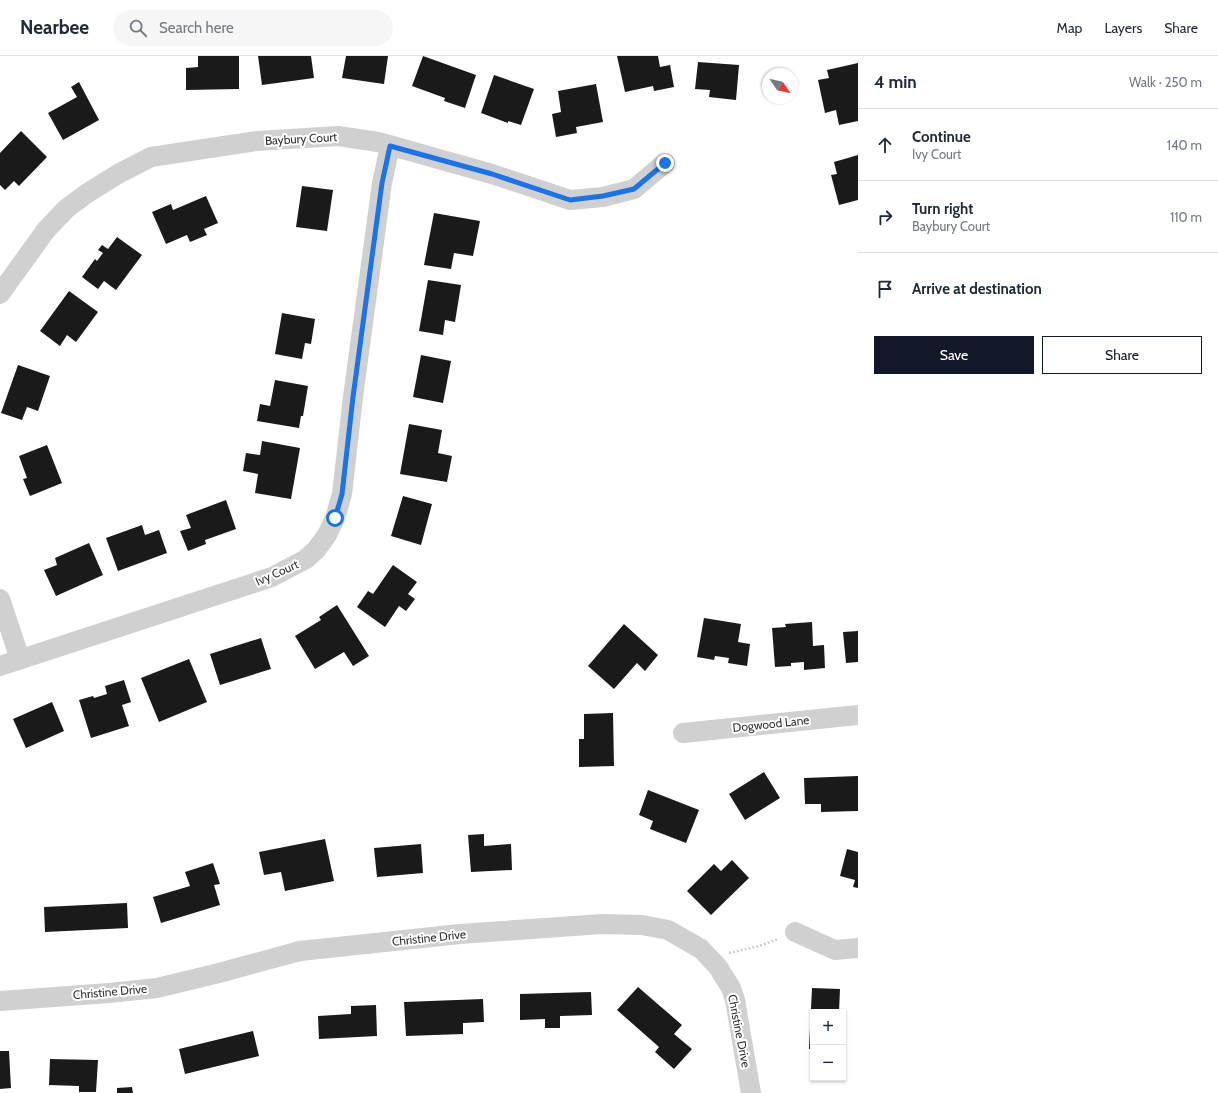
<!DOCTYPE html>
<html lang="en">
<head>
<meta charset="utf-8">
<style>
  :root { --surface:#fff; --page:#f6f6f7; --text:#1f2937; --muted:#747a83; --line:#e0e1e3; --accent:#111827 }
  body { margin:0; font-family:Cabin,sans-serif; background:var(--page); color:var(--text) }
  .controls { position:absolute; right:12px; bottom:12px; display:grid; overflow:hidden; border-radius:0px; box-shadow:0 1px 3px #0004 }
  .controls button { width:36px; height:36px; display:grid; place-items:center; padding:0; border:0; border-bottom:1px solid var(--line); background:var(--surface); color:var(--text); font:20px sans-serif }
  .compass { position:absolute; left:762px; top:12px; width:36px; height:36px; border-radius:50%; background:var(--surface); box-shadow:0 1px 3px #0004; rotate:124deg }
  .stop { position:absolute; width:12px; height:12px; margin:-9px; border:3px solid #1a73e8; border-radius:50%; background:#fff }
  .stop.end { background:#1a73e8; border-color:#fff; box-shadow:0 1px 4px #0008 }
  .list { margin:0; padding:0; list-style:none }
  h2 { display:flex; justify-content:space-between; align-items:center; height:52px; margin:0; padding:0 16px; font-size:17px }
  h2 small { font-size:13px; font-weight:400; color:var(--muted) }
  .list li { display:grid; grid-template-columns:26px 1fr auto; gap:12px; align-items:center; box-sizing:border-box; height:72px; padding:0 16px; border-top:1px solid var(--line) }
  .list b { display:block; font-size:15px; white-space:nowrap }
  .list p { margin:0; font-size:13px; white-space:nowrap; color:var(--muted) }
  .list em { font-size:13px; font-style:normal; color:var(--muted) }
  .actions { display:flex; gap:8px; padding:12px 16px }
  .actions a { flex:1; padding:9px 0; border:1px solid var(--accent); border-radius:0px; text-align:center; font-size:14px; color:var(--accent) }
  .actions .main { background:var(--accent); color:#fff }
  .icon { flex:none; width:22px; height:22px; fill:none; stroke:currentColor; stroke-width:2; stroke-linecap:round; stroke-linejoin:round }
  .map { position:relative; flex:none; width:858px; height:1037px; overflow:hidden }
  header { display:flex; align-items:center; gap:24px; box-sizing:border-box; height:56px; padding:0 20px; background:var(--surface); border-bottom:1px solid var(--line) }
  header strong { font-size:19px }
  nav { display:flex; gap:22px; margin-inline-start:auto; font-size:14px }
  .search { width:280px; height:36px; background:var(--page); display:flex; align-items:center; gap:10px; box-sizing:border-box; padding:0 14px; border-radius:22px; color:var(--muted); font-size:15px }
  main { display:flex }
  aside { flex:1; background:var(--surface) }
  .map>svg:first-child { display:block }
</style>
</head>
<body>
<header>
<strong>Nearbee</strong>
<div class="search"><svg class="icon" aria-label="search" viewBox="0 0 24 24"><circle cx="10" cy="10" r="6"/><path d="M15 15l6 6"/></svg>Search here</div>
<nav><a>Map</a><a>Layers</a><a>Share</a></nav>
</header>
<main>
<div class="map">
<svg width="858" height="1037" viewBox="0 0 858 1037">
  <rect width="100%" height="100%" fill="#fff"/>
  <path fill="#1a1a1a" d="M198,0H239V33L186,34V12L198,11Z
    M258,0H311L314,22L262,29Z
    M346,0H388L384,28L342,22Z
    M423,0L476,19L465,52L444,45L445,42L412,30Z
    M617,0H658L660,11L670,9L674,31L654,35L653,30L625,36Z
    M698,6L739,9L736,44L709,41L710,34L695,33Z
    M858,7V65L839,69L836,54L825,57L818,24L829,22L827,14Z
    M494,19L534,33L521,69L508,65V67L481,57Z
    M79,26L99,64L63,84L48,57L77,41L71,31Z
    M596,28L603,66L576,71L577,77L556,81L552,58L561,56L558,35Z
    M21,75L47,101L19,130L14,125L5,134L0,129V97Z
    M858,99V144L839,149L831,119L837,118L834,106Z
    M302,130L333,134L327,175L296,171Z
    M206,140L218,167L204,173L207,179L190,186L187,179L166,188L152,156L171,148L173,154Z
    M434,157L480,165L473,200L454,197L451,213L424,209Z
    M117,181L142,199L116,234L104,225L98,233L82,221L95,203L97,205L103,197L98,194L102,189L108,193Z
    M428,224L461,229L455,266L445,264L443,279L419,275Z
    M69,235L98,256L76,286L67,279L60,290L40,275Z
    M282,257L315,263L311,288L305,287L302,303L275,298Z
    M421,299L451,305L443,347L413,341Z
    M18,309L50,320L38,355L27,351L22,364L1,357Z
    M275,324L308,330L303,360H301L299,372L257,365L260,348L270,350Z
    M409,368L442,374L438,397L452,400L447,426L400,418Z
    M262,385L300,392L291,443L255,437L258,418L243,415L246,397L260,399Z
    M47,389L62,427L30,440L23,423L27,422L19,400Z
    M403,440L432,448L421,489L391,480Z
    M226,444L236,473L205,484L206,488L188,495L180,475L191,472L186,459Z
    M142,469L145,479L159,474L167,497L118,515L106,482Z
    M89,487L103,519L56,540L44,514L57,509L55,502Z
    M393,509L417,526L408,538L415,543L406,555L399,550L385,571L357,551L368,535L373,538Z
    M337,549L369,600L353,610L344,596L315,613L295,580L321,564L319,561Z
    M704,562L741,568L738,586L750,588L747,610L728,607L729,602L715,600L714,604L697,601Z
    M812,566L813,590L824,589L825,612L804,614V606L791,607V610L775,611L772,572L786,571L785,568Z
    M624,568L658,599L645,615L637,607L614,633L588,610Z
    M858,575V606L846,607L843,576Z
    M261,582L271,613L220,629L210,598Z
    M189,603L207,646L159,666L141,622Z
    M124,624L131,646L122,649L129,670L91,682L79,644L93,640L94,642L107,638L105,630Z
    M52,646L64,675L26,692L13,663Z
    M613,657L614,710L579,711V683H584V658Z
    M764,716L780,742L745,764L729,738Z
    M858,720V755L821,756V748H805L804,722Z
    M648,734L699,754L686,787L650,773L653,765L639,759Z
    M484,778V790L511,788L512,814L471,816L468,779Z
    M325,783L334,825L285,835L281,816L264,819L259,796Z
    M421,788L423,817L377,821L374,792Z
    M847,793L858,796V832L853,831L855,824L840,820Z
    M732,804L749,822L711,859L687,835L714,808L721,815Z
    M213,807L220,828L214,829L220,849L161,867L153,841L190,830L185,816Z
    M127,847L128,872L45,876L44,851Z
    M638,931L682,969L674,978L692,993L674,1013L655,996L659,991L617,954Z
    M812,932L840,933L839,956H813V993H809Z
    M591,936L592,959L560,960V972H545V963L520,964V938Z
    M483,943L484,966L463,967V978L406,980L404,946Z
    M376,949L377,980L319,983L318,960L351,958V950Z
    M253,975L259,1000L185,1018L179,993Z
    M0,995H9L11,1032L0,1033Z
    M50,1003L98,1004L96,1036H79V1030L49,1029Z
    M132,1031L133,1037H117V1032Z"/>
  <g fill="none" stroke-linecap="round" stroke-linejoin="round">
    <path stroke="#cdcdcd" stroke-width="2.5" stroke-dasharray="2 2" stroke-linecap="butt" d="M729,897L759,890L778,883"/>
    <path stroke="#d0d0d0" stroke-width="20" d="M0,238L46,174L66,153L86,138L118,118L151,101L257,85L338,80L378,86L492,118L570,144L603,141L634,133L665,107
      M0,543L20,603
      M0,610L272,521L306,503L316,494L327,479L335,462L342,438L353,341L382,127L390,90
      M683,677L858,659
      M795,876L835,894L858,892
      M0,945L109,937L157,932L219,917L300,895L460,878L602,868L642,869L668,874L701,893L718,911L731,932L735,944L751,1037"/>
  </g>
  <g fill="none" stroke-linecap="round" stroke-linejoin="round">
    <path stroke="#1a73e8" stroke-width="5" d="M335,462L342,438L353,341L382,127L390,90L492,118L570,144L603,140L634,133L665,107"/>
  </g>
  <g text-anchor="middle" stroke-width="4" stroke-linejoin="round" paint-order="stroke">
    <g font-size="12" fill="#333" stroke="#fff">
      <text transform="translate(301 83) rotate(-3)" y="4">Baybury Court</text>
      <text transform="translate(277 517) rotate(-24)" y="4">Ivy Court</text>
      <text transform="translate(771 668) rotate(-6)" y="4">Dogwood Lane</text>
      <text transform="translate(429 882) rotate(-6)" y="4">Christine Drive</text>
      <text transform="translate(110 936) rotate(-5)" y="4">Christine Drive</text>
      <text transform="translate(739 975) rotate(79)" y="4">Christine Drive</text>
    </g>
  </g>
</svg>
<div class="controls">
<button>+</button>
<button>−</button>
</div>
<svg class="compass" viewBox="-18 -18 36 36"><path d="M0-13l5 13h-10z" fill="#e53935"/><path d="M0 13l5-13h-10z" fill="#747a83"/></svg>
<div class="stop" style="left:335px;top:462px"></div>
<div class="stop end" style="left:665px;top:107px"></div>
</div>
<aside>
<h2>4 min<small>Walk · 250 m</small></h2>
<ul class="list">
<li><svg class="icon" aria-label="ahead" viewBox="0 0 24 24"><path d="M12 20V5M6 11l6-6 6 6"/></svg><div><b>Continue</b><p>Ivy Court</p></div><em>140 m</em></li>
<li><svg class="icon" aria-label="right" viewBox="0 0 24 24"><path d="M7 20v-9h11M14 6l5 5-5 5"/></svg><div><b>Turn right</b><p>Baybury Court</p></div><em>110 m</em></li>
<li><svg class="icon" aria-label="arrive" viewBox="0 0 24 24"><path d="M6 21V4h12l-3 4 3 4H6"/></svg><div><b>Arrive at destination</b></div></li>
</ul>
<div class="actions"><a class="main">Save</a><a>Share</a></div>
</aside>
</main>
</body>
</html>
